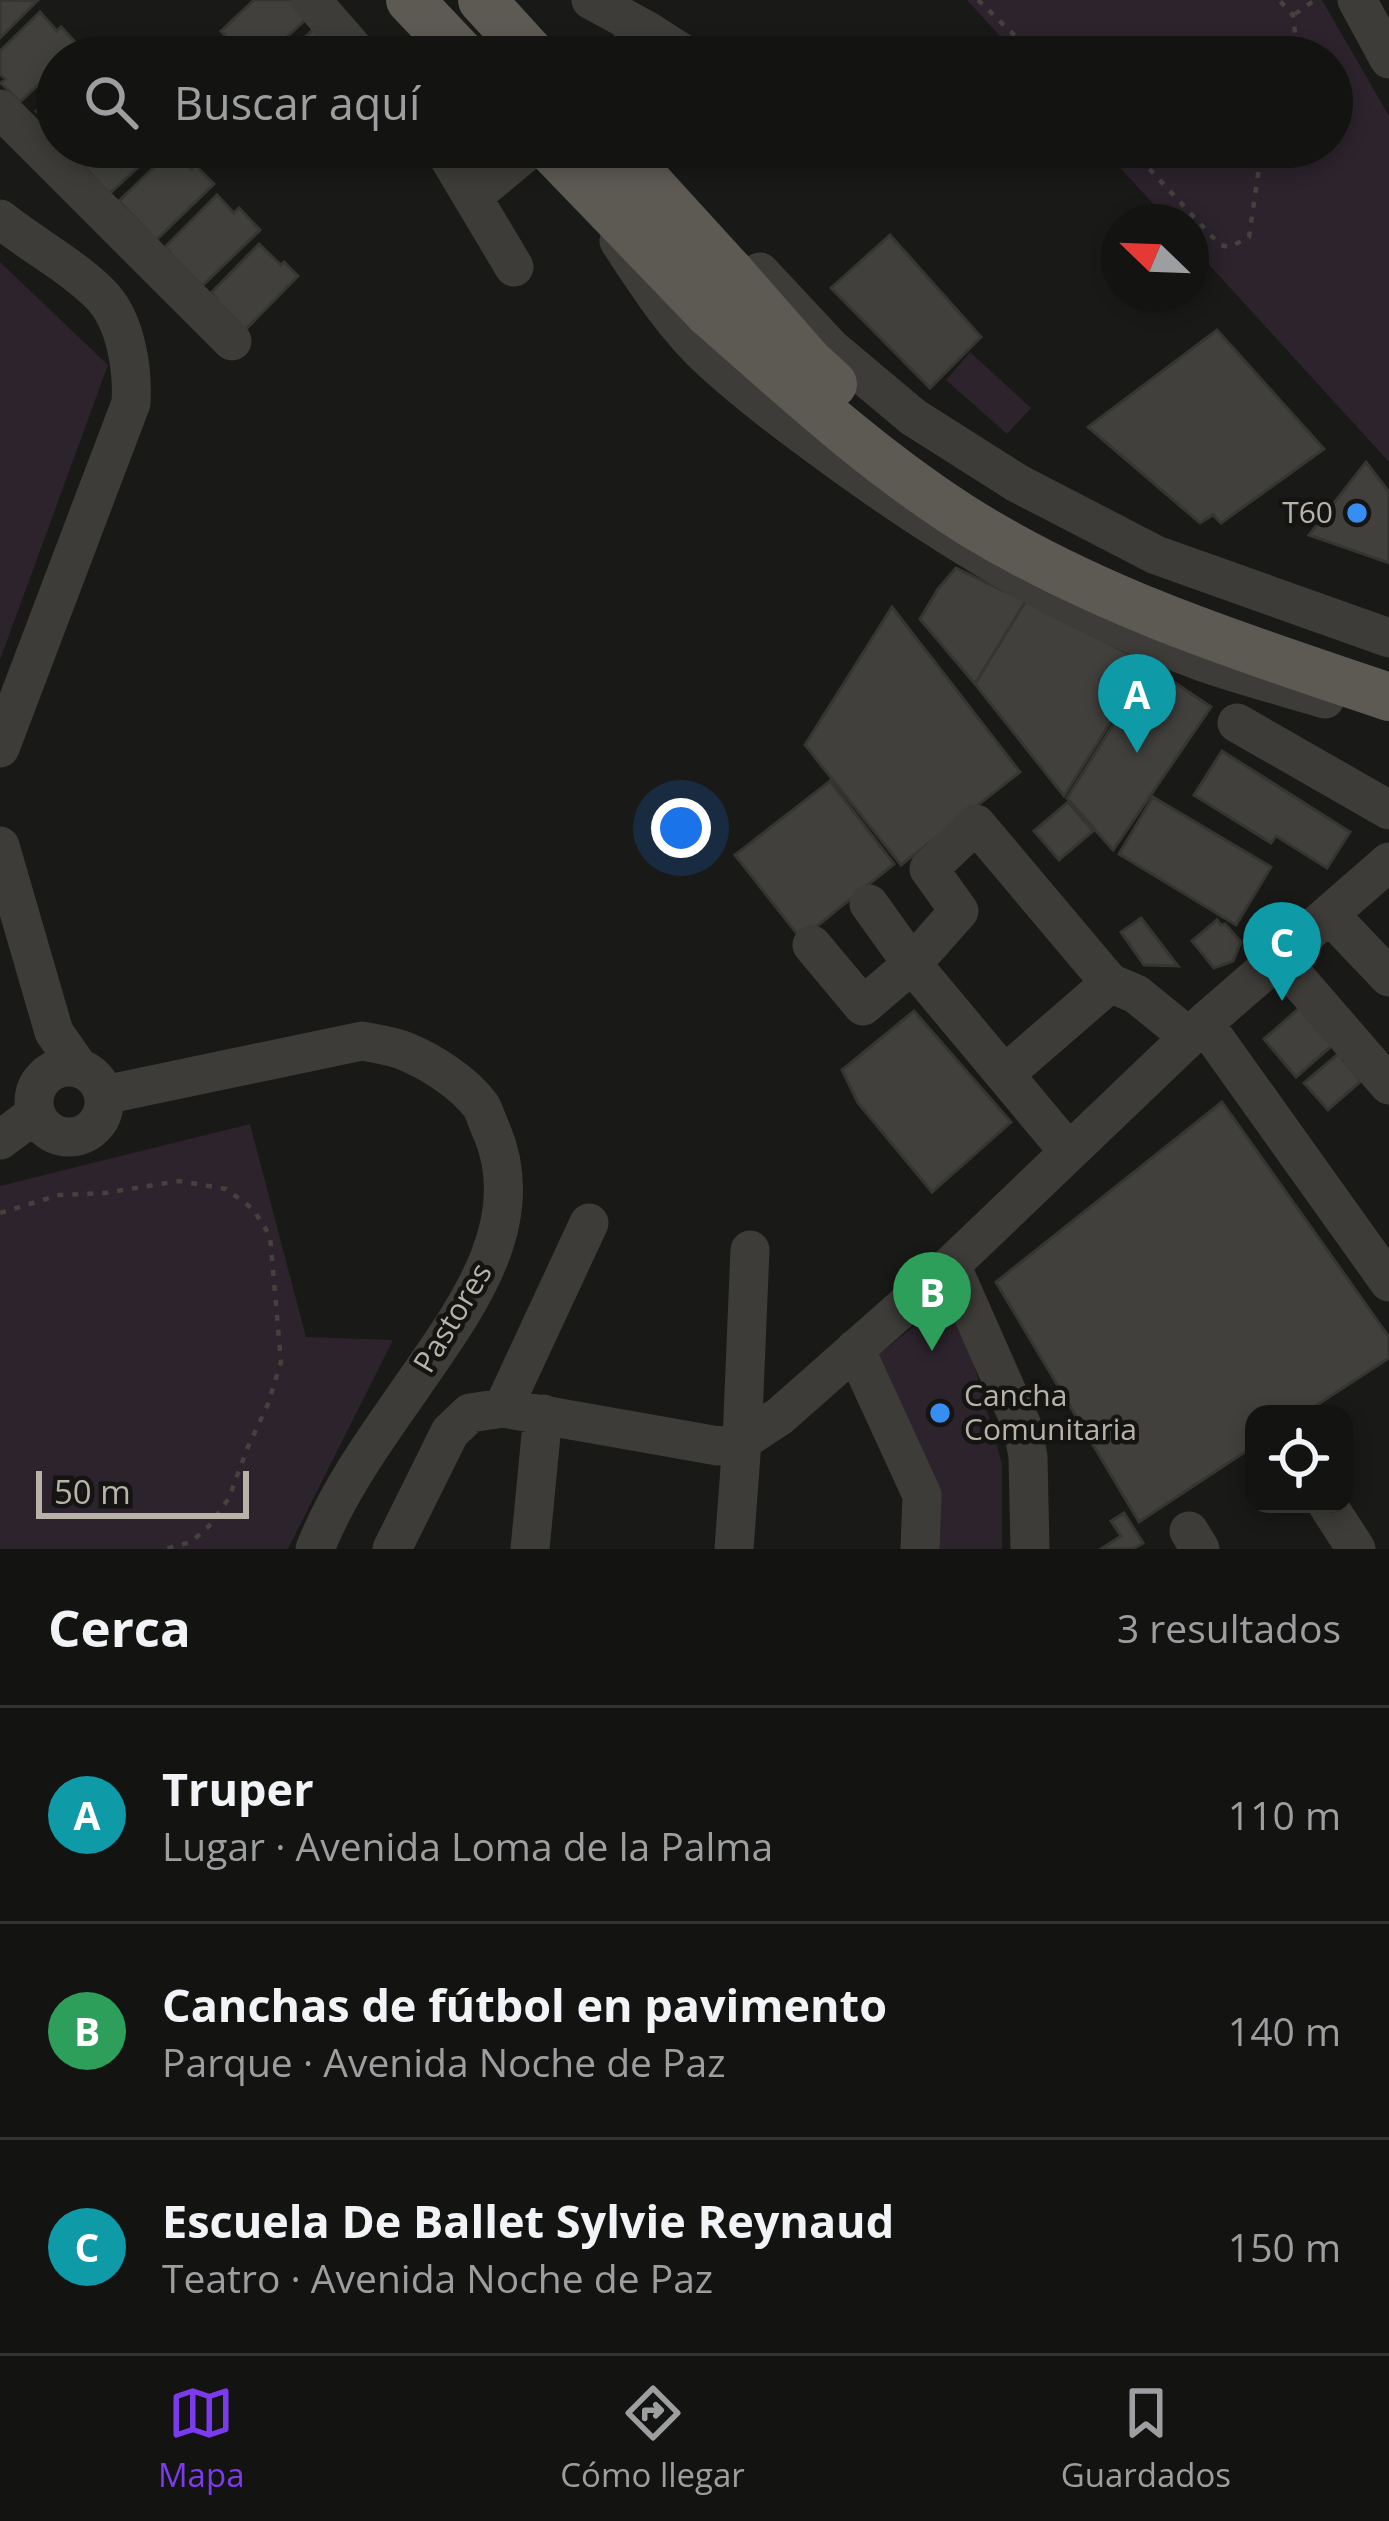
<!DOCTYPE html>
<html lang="es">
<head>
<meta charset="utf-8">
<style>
  :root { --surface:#131311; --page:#20201f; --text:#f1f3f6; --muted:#9d9e9f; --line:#323231; --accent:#7c3aed }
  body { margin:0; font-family:"Open Sans",sans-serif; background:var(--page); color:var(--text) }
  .controls { position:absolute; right:36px; bottom:36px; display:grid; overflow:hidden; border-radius:24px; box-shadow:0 6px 18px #0003 }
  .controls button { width:108px; height:108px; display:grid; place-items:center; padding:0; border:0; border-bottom:3px solid var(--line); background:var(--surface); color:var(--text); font:60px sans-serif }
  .compass { position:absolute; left:1101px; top:204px; width:108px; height:108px; border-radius:50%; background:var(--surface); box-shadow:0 6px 18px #0003; rotate:293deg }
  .scale { position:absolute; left:36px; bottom:30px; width:213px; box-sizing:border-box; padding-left:12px; border:6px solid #b9b2a9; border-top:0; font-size:33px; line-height:42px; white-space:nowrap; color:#b9b2a9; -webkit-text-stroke:9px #141412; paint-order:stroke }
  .you { position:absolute; left:681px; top:828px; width:42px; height:42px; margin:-30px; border:9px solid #fff; border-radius:50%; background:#1a73e8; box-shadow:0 0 0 18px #1a73e833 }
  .badge { display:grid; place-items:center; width:78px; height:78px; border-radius:50%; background:var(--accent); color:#fff; font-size:39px; font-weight:700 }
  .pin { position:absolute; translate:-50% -99px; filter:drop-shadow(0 3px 6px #0008) }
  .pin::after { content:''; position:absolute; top:63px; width:42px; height:36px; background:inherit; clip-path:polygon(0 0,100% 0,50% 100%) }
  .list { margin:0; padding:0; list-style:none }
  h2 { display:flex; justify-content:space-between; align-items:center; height:156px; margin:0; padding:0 48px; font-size:51px }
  h2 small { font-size:39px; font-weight:400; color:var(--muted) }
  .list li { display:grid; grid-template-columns:78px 1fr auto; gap:36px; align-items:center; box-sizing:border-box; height:216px; padding:0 48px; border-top:3px solid var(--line) }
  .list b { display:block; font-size:45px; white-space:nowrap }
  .list p { margin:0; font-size:39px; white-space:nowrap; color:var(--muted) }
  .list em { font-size:39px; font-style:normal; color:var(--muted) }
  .icon { flex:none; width:66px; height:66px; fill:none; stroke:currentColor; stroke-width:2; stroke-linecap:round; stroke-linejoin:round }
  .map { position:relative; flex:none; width:1389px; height:1549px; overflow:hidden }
  .search { position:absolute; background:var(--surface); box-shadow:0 6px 18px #0003; left:36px; right:36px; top:36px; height:132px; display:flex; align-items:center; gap:30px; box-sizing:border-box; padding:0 42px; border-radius:66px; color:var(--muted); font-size:45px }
  .sheet { height:804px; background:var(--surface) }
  nav { display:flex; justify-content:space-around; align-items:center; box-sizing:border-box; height:168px; border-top:3px solid var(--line); background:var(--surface); font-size:33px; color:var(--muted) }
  nav a { display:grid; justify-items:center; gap:6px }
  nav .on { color:var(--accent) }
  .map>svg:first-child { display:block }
</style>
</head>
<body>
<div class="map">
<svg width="1389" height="1549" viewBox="0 0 1389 1549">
  <rect width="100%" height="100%" fill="#191917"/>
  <path fill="#2c232c" d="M967,0H1322L1389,116V462L1191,245V222H1170L1101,147H1332V57H1019Z
    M0,262L108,365L0,660Z
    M970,352L1031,408L1007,434L946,380Z
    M250,1124L306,1337L393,1340L288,1549H0V1186Z
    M954,1294L1002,1464V1549H934L868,1363Z"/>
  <path fill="#41403c" stroke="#353531" stroke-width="3" d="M0,0L37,1L0,38Z
    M254,0H303L314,12L265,57H251L244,49L240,53L221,31Z
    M40,12L57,31L61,27L79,46L67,57H57V67L20,102L1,83L5,79L0,74V51Z
    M320,23L345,57H284Z
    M57,90V140L45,128L47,122L36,111Z
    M82,147H160L109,194L74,155Z
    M315,147H359L339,166L323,148L320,152Z
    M173,149L191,169L195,165L214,184L156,240L119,201Z
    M217,195L234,213L239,208L260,230L200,288L165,247Z
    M890,235L981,337L930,388L831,288Z
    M259,244L281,265L284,262L298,276L243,332L225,314L212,292Z
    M1217,330L1324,449L1221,523L1213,515L1200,523L1088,427Z
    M1366,462L1389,492V563L1309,535Z
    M956,568L1004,591L1027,599L975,684L920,619L938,589Z
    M1027,599L1147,664L1064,796L975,684Z
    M892,607L1020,772L901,865L805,745Z
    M1150,666L1211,707L1113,850L1067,798Z
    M1222,751L1350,832L1327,868L1276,836L1271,843L1194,795Z
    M830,781L894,864L801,939L735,855Z
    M1153,797L1271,867L1236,925L1119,854Z
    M1068,802L1093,831L1059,860L1034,831Z
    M1141,918L1178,966L1144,965L1121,932Z
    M1217,920L1221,925L1225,924L1241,942L1233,961L1214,968L1192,941Z
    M1304,1004L1336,1042L1296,1077L1264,1039Z
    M914,1011L1011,1122L932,1192L858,1103L842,1070Z
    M1338,1054L1361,1081L1328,1110L1304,1083Z
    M1222,1102L1389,1337V1358L1303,1414H1254V1446L1139,1522L996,1282Z
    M1124,1513L1143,1543L1133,1549H1101L1121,1536L1111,1521Z"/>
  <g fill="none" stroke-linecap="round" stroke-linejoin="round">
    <path stroke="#45423e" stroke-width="4.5" stroke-dasharray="6 9" stroke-linecap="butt" d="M978,0L1037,57
      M1295,14L1315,0
      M1278,57L1295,33L1293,15L1279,0
      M1129,147L1220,245L1230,247L1249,237L1262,147
      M0,1213L59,1195L105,1193L179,1181L226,1189L253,1209L270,1236L281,1362L268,1404L247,1449L229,1498L209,1526L191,1542L165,1549"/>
    <path stroke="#3e3c38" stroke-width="39" d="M311,0L361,57
      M591,0L646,30L620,57
      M1357,0L1389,59
      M646,30L688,57
      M0,109L232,341
      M440,147L449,158L514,267
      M472,197L532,147
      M0,219C32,245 71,265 100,294C126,320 133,369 131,403L0,748
      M619,241C647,284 676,329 714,363C755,400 800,433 844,465C955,545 1073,616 1203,662C1243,676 1285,687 1325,699
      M760,272L832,349L913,417L1017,483L1156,555L1389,638
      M1237,723L1389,810
      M0,846L54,1032L79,1068
      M1329,914L1389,977
      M812,945L863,1006L912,964L869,904
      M1279,958L1389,1085
      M1204,1023L1389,1282
      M34 1102a35 35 0 1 1 70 0a35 35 0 1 1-70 0Z
      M1005,1074L1110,983
      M104,1095L362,1041C377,1044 394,1046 407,1052C433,1063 464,1083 481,1106C485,1113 488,1124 492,1132C532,1227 460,1316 409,1391C374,1441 338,1491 315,1549
      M0,1140L35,1114
      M1069,1152L912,964L959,911L929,869L976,824L1110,983L1136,994L1189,1037
      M951,1265L1023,1428L1028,1457L1030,1549
      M855,1349L922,1495L920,1549
      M503,1408L589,1223
      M1327,1504L1356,1549
      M1189,1531L1200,1549
      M392,1549L450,1432L470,1413L503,1408L718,1446L742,1441L780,1416L951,1265L1204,1023L1389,862
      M530,1549L543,1414
      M734,1549L742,1441L750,1250"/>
    <path stroke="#5d5a54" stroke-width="48" d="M410,0L464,57
      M482,0L534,57
      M549,147L709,313
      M616,147L731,273"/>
    <path stroke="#5d5a54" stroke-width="48" d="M731,273L810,363L833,384
      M709,313C794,388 877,465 974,525C1106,605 1244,648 1389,697"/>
  </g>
  <g fill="#368df2" stroke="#141412" stroke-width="4.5">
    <circle cx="1357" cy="513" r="12"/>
    <circle cx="940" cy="1413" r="12"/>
  </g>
  <g text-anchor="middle" stroke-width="9" stroke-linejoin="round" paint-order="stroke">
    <g font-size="30" fill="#b9b2a9" stroke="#141412" text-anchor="end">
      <text x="1333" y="523">T60</text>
      <text x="964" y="1406" text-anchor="start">Cancha<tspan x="964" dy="34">Comunitaria</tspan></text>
    </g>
    <g font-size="30" fill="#b9b2a9" stroke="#141412">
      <text transform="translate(453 1318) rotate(-59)" y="10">Pastores</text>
    </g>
  </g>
</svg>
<div class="controls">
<button><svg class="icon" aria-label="locate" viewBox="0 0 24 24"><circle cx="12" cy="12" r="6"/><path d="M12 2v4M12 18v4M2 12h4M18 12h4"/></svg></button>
</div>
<svg class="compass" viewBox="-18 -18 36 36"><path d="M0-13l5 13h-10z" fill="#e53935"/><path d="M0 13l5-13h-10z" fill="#9d9e9f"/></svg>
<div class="scale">50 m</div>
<div class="you"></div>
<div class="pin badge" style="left:1137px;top:753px;background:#0f9aa8">A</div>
<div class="pin badge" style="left:932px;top:1351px;background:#2e9e5b">B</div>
<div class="pin badge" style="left:1282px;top:1001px;background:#0f9aa8">C</div>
<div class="search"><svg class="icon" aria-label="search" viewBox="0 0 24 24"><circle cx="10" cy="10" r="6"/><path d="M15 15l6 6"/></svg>Buscar aquí</div>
</div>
<section class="sheet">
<h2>Cerca<small>3 resultados</small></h2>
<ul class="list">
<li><span class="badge" style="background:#0f9aa8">A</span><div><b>Truper</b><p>Lugar · Avenida Loma de la Palma</p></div><em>110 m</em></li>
<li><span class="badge" style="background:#2e9e5b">B</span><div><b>Canchas de fútbol en pavimento</b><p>Parque · Avenida Noche de Paz</p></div><em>140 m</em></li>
<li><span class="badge" style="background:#0f9aa8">C</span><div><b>Escuela De Ballet Sylvie Reynaud</b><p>Teatro · Avenida Noche de Paz</p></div><em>150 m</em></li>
</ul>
</section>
<nav>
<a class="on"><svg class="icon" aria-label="map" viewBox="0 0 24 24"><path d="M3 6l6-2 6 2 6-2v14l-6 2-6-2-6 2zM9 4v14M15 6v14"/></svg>Mapa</a>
<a><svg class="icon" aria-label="directions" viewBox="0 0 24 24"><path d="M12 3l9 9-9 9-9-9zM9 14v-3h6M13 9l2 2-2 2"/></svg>Cómo llegar</a>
<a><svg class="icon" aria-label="saved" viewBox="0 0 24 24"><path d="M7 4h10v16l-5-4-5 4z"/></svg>Guardados</a>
</nav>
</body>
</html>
